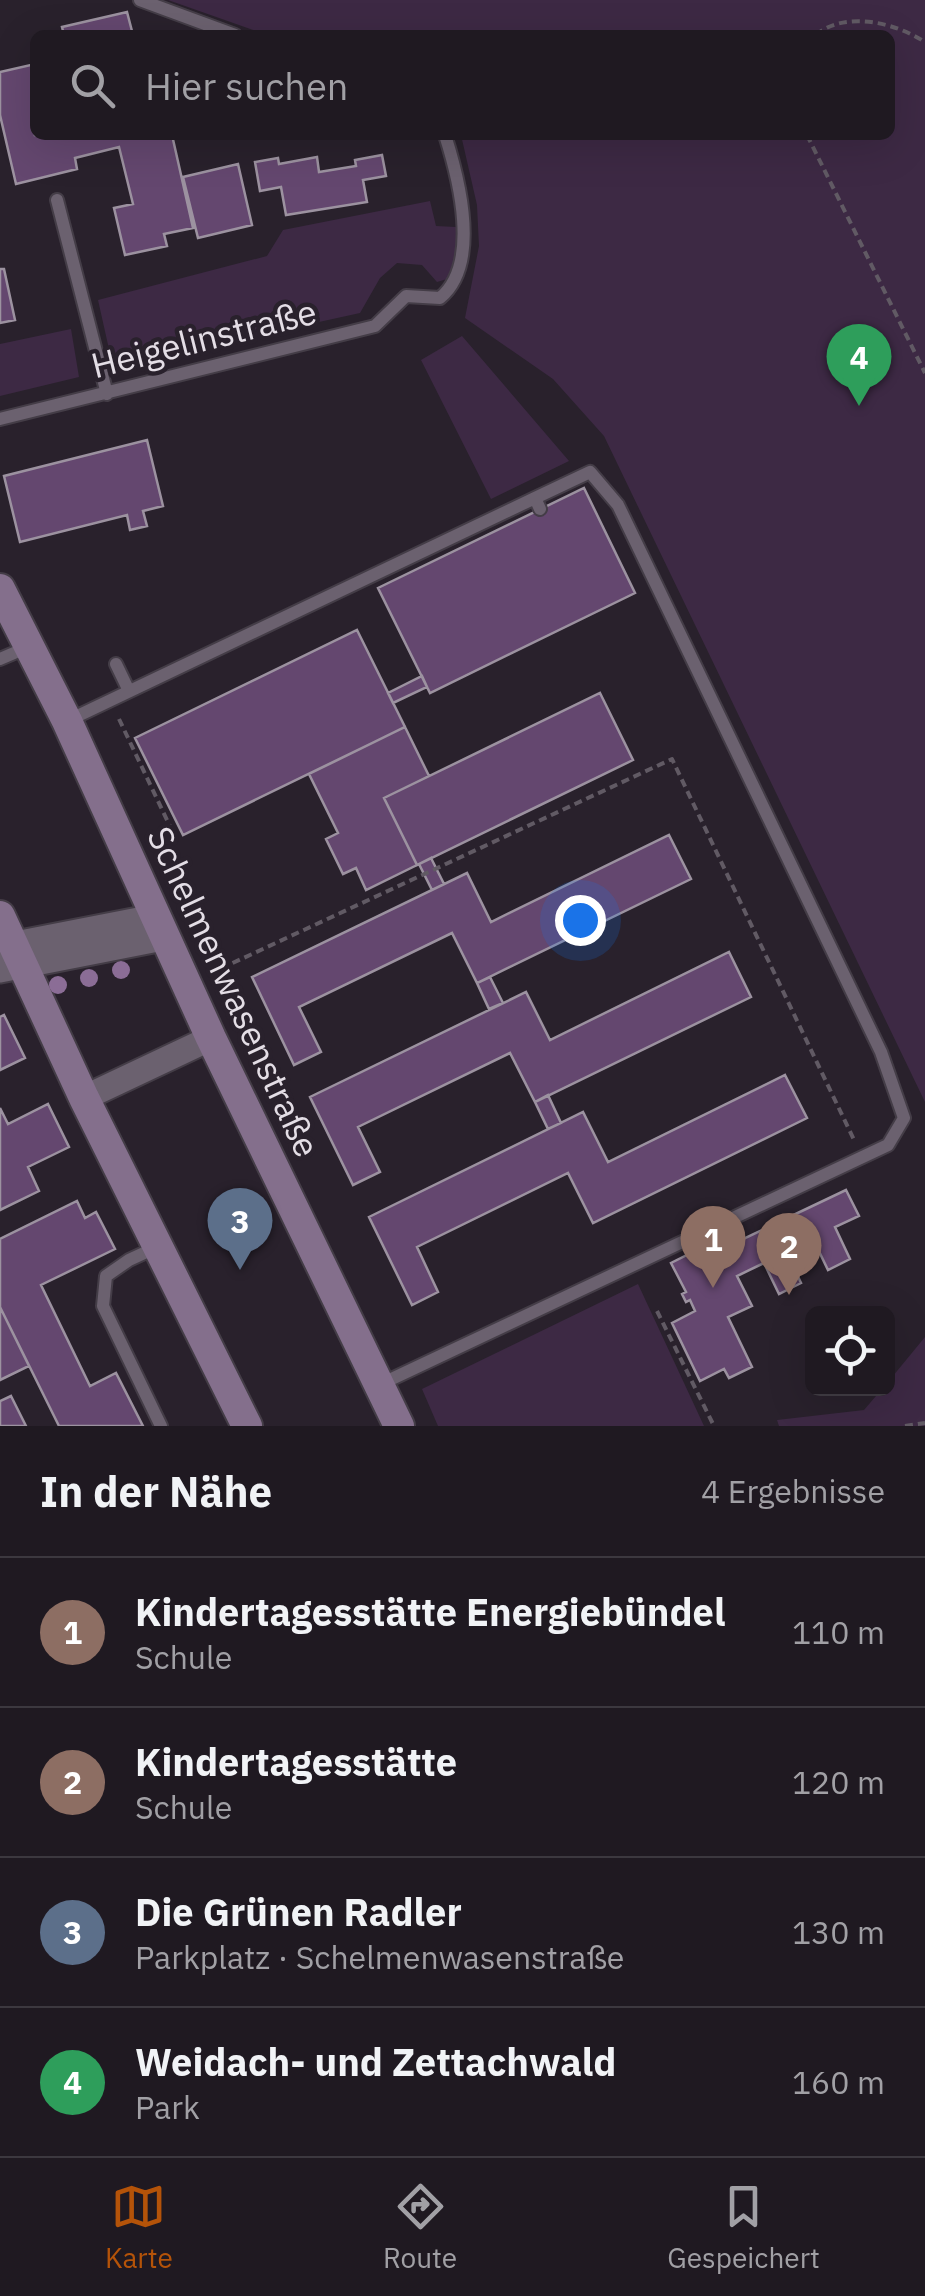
<!DOCTYPE html>
<html lang="de">
<head>
<meta charset="utf-8">
<style>
  :root { --surface:#1f1921; --page:#2c262e; --text:#f1f3f6; --muted:#a1a0a5; --line:#3c383f; --accent:#b45309 }
  body { margin:0; font-family:"IBM Plex Sans",sans-serif; background:var(--page); color:var(--text) }
  .controls { position:absolute; right:30px; bottom:30px; display:grid; overflow:hidden; border-radius:15px; box-shadow:0 10px 40px #0002 }
  .controls button { width:90px; height:90px; display:grid; place-items:center; padding:0; border:0; border-bottom:2px solid var(--line); background:var(--surface); color:var(--text); font:50px sans-serif }
  .you { position:absolute; left:580px; top:920px; width:35px; height:35px; margin:-25px; border:8px solid #fff; border-radius:50%; background:#1a73e8; box-shadow:0 0 0 15px #1a73e833 }
  .badge { display:grid; place-items:center; width:65px; height:65px; border-radius:50%; background:var(--accent); color:#fff; font-size:32px; font-weight:700 }
  .pin { position:absolute; translate:-50% -82px; filter:drop-shadow(0 2px 5px #0008) }
  .pin::after { content:''; position:absolute; top:52px; width:35px; height:30px; background:inherit; clip-path:polygon(0 0,100% 0,50% 100%) }
  .list { margin:0; padding:0; list-style:none }
  h2 { display:flex; justify-content:space-between; align-items:center; height:130px; margin:0; padding:0 40px; font-size:42px }
  h2 small { font-size:32px; font-weight:400; color:var(--muted) }
  .list li { display:grid; grid-template-columns:65px 1fr auto; gap:30px; align-items:center; box-sizing:border-box; height:150px; padding:0 40px; border-top:2px solid var(--line) }
  .list b { display:block; font-size:38px; white-space:nowrap }
  .list p { margin:0; font-size:32px; white-space:nowrap; color:var(--muted) }
  .list em { font-size:32px; font-style:normal; color:var(--muted) }
  .icon { flex:none; width:55px; height:55px; fill:none; stroke:currentColor; stroke-width:2; stroke-linecap:round; stroke-linejoin:round }
  .map { position:relative; flex:none; width:925px; height:1426px; overflow:hidden }
  .search { position:absolute; background:var(--surface); box-shadow:0 10px 40px #0002; left:30px; right:30px; top:30px; height:110px; display:flex; align-items:center; gap:25px; box-sizing:border-box; padding:0 35px; border-radius:15px; color:var(--muted); font-size:38px }
  .sheet { height:730px; background:var(--surface) }
  nav { display:flex; justify-content:space-around; align-items:center; box-sizing:border-box; height:140px; border-top:2px solid var(--line); background:var(--surface); font-size:28px; color:var(--muted) }
  nav a { display:grid; justify-items:center; gap:5px }
  nav .on { color:var(--accent) }
  .map>svg:first-child { display:block }
</style>
</head>
<body>
<div class="map">
<svg width="925" height="1426" viewBox="0 0 925 1426">
  <rect width="100%" height="100%" fill="#29212c"/>
  <path fill="#3d2944" d="M168,0H925V1102L604,436L553,379L465,318L479,246L477,205L461,135H890V35H267Z
    M430,201L436,226L456,227L459,252L447,279L437,282L422,265L397,263L380,278L360,313L113,367L98,300L267,256L283,230Z
    M71,329L79,377L0,396V344Z
    M462,336L569,461L491,499L421,360Z
    M638,1284L704,1426H438L422,1389Z
    M925,1337V1426H779L777,1420L864,1410L882,1389L888,1388V1382Z"/>
  <path fill="#64476f" stroke="#9c92a0" stroke-width="2.5" d="M127,12L133,35H64L62,27Z
    M35,64V135H172L193,228L164,234L167,246L125,255L114,208L133,204L119,147L75,158L77,169L16,184L0,115V72Z
    M382,155L386,176L363,180L367,202L286,215L281,187L260,191L255,162L278,158L279,164L317,157L319,172L356,166L355,160Z
    M238,164L252,225L198,238L183,177Z
    M0,269H4L15,320L0,323Z
    M147,440L163,506L143,511L147,526L130,530L127,515L20,542L4,476Z
    M584,488L635,593L430,693L378,588Z
    M357,630L405,727L183,835L135,738Z
    M422,676L427,687L393,703L388,693Z
    M600,693L633,760L417,865L384,798Z
    M405,727L429,776L384,798L417,865L366,890L356,868L343,874L326,839L338,833L309,774Z
    M669,835L691,879L477,983L452,933L299,1007L321,1052L294,1065L252,977L467,873L491,922Z
    M431,858L444,884L432,890L419,864Z
    M729,952L751,997L535,1102L510,1053L358,1127L380,1172L353,1185L310,1097L526,992L550,1040Z
    M490,977L503,1003L489,1009L477,983Z
    M4,1015L25,1058L0,1070V1017Z
    M785,1075L807,1118L593,1223L568,1173L417,1247L438,1292L412,1305L369,1217L583,1112L608,1162Z
    M548,1095L561,1123L548,1129L535,1102Z
    M48,1104L69,1147L28,1167L39,1191L0,1210V1108L8,1124Z
    M846,1190L859,1216L835,1227L850,1259L828,1270L813,1239L786,1251L801,1283L779,1294L764,1263L737,1276L752,1306L728,1317L752,1367L729,1378L724,1369L700,1381L672,1323L695,1311L690,1300L686,1302L682,1294L686,1292L671,1263L695,1251L699,1260Z
    M77,1201L85,1218L96,1212L115,1249L41,1285L90,1386L116,1373L143,1426H59L0,1307V1239Z
    M0,1307L29,1366L0,1380Z
    M11,1396L26,1426H0V1401Z"/>
  <g fill="none" stroke-linecap="round" stroke-linejoin="round">
    <g stroke="#443d47" stroke-width="16">
      <path id="lane" d="M140,0L235,35
        M57,200L107,394
        M0,419L375,326L406,296L440,298C481,264 459,179 445,135
        M0,659L28,647
        M116,664L129,691
        M67,721L535,498L540,509
        M157,1247L129,1260L106,1276L103,1306L161,1426
        M381,1384L888,1145L904,1118L881,1052L618,505L590,472L535,498"/>
    </g>
    <g stroke="#443d47" stroke-width="29">
      <path id="street" d="M0,947L154,917
        M0,970L163,938
        M84,1098L211,1038"/>
    </g>
    <g stroke="#443d47" stroke-width="34">
      <path id="secondary" d="M0,589L67,721L211,1038L399,1426
        M0,916L84,1098L247,1426"/>
    </g>
    <path stroke="#615a64" stroke-width="4" stroke-dasharray="8 5" stroke-linecap="butt" d="M816,35C845,10 896,23 925,42
      M807,135L925,373
      M119,719L176,839
      M209,974L672,759L855,1142
      M657,1311L714,1426
      M905,1426L925,1423"/>
    <use href="#lane" stroke="#6b616f" stroke-width="12"/>
    <use href="#street" stroke="#6b616f" stroke-width="25"/>
    <use href="#secondary" stroke="#846f8c" stroke-width="30"/>
  </g>
  <g fill="#8b6d96">
    <circle cx="121" cy="970" r="9"/>
    <circle cx="89" cy="978" r="9"/>
    <circle cx="58" cy="985" r="9"/>
  </g>
  <g text-anchor="middle" stroke-width="9" stroke-linejoin="round" paint-order="stroke">
    <g font-size="35" fill="#e4dee6" stroke="#29212c">
      <text transform="translate(204 339) rotate(-14)" y="12">Heigelinstraße</text>
      <text transform="translate(233 992) rotate(65)" y="12">Schelmenwasenstraße</text>
    </g>
  </g>
</svg>
<div class="controls">
<button><svg class="icon" aria-label="locate" viewBox="0 0 24 24"><circle cx="12" cy="12" r="6"/><path d="M12 2v4M12 18v4M2 12h4M18 12h4"/></svg></button>
</div>
<div class="you"></div>
<div class="pin badge" style="left:713px;top:1288px;background:#8d6e63">1</div>
<div class="pin badge" style="left:789px;top:1295px;background:#8d6e63">2</div>
<div class="pin badge" style="left:240px;top:1270px;background:#5c6f8a">3</div>
<div class="pin badge" style="left:859px;top:406px;background:#2e9e5b">4</div>
<div class="search"><svg class="icon" aria-label="search" viewBox="0 0 24 24"><circle cx="10" cy="10" r="6"/><path d="M15 15l6 6"/></svg>Hier suchen</div>
</div>
<section class="sheet">
<h2>In der Nähe<small>4 Ergebnisse</small></h2>
<ul class="list">
<li><span class="badge" style="background:#8d6e63">1</span><div><b>Kindertagesstätte Energiebündel</b><p>Schule</p></div><em>110 m</em></li>
<li><span class="badge" style="background:#8d6e63">2</span><div><b>Kindertagesstätte</b><p>Schule</p></div><em>120 m</em></li>
<li><span class="badge" style="background:#5c6f8a">3</span><div><b>Die Grünen Radler</b><p>Parkplatz · Schelmenwasenstraße</p></div><em>130 m</em></li>
<li><span class="badge" style="background:#2e9e5b">4</span><div><b>Weidach- und Zettachwald</b><p>Park</p></div><em>160 m</em></li>
</ul>
</section>
<nav>
<a class="on"><svg class="icon" aria-label="map" viewBox="0 0 24 24"><path d="M3 6l6-2 6 2 6-2v14l-6 2-6-2-6 2zM9 4v14M15 6v14"/></svg>Karte</a>
<a><svg class="icon" aria-label="directions" viewBox="0 0 24 24"><path d="M12 3l9 9-9 9-9-9zM9 14v-3h6M13 9l2 2-2 2"/></svg>Route</a>
<a><svg class="icon" aria-label="saved" viewBox="0 0 24 24"><path d="M7 4h10v16l-5-4-5 4z"/></svg>Gespeichert</a>
</nav>
</body>
</html>
